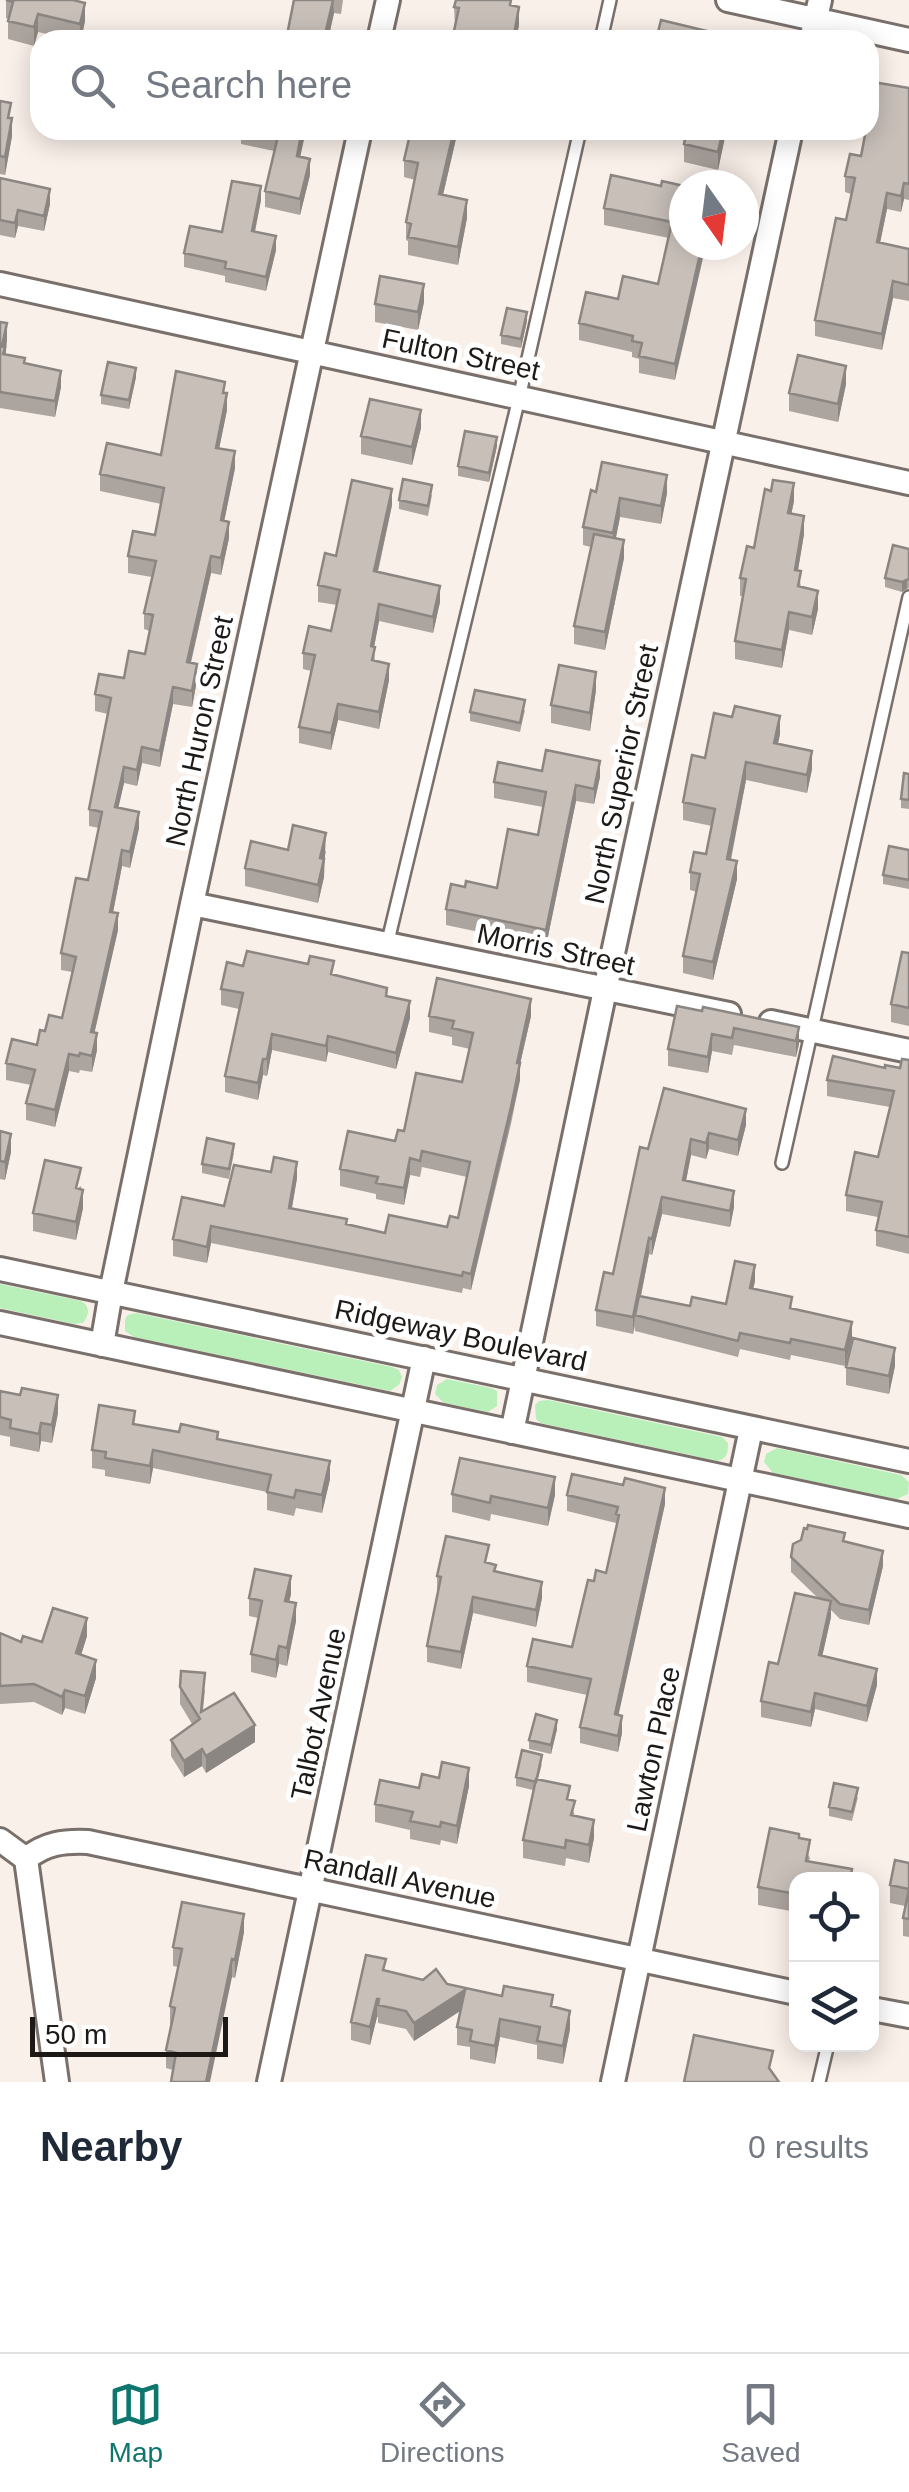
<!DOCTYPE html>
<html lang="en">
<head>
<meta charset="utf-8">
<style>
  :root { --surface:#fff; --page:#f6f6f7; --text:#1f2937; --muted:#747a83; --line:#e0e1e3; --accent:#0f766e }
  body { margin:0; font-family:Arial,sans-serif; background:var(--page); color:var(--text) }
  .controls { position:absolute; right:30px; bottom:30px; display:grid; overflow:hidden; border-radius:20px; box-shadow:0 5px 25px #0003 }
  .controls button { width:90px; height:90px; display:grid; place-items:center; padding:0; border:0; border-bottom:2px solid var(--line); background:var(--surface); color:var(--text); font:50px sans-serif }
  .compass { position:absolute; left:669px; top:170px; width:90px; height:90px; border-radius:50%; background:var(--surface); box-shadow:0 5px 25px #0003; rotate:166deg }
  .scale { position:absolute; left:30px; bottom:25px; width:198px; box-sizing:border-box; padding-left:10px; border:5px solid #1c1917; border-top:0; font-size:28px; line-height:35px; white-space:nowrap; color:#1c1917; -webkit-text-stroke:8px #fff; paint-order:stroke }
  .list { margin:0; padding:0; list-style:none }
  h2 { display:flex; justify-content:space-between; align-items:center; height:130px; margin:0; padding:0 40px; font-size:42px }
  h2 small { font-size:32px; font-weight:400; color:var(--muted) }
  .icon { flex:none; width:55px; height:55px; fill:none; stroke:currentColor; stroke-width:2; stroke-linecap:round; stroke-linejoin:round }
  .map { position:relative; flex:none; width:909px; height:2082px; overflow:hidden }
  .search { position:absolute; background:var(--surface); box-shadow:0 5px 25px #0003; left:30px; right:30px; top:30px; height:110px; display:flex; align-items:center; gap:25px; box-sizing:border-box; padding:0 35px; border-radius:30px; color:var(--muted); font-size:38px }
  .sheet { height:270px; background:var(--surface) }
  nav { display:flex; justify-content:space-around; align-items:center; box-sizing:border-box; height:140px; border-top:2px solid var(--line); background:var(--surface); font-size:28px; color:var(--muted) }
  nav a { display:grid; justify-items:center; gap:5px }
  nav .on { color:var(--accent) }
  .map>svg:first-child { display:block }
</style>
</head>
<body>
<div class="map">
<svg width="909" height="2082" viewBox="0 0 909 2082">
  <rect width="100%" height="100%" fill="#faf0ea"/>
  <path fill="#b9f0b9" d="M0,1284L81,1301C91,1307 89,1315 83,1323L74,1324L0,1308Z
    M136,1313L392,1367L399,1370L402,1377L399,1385L390,1391L134,1337L125,1331V1319L128,1315Z
    M447,1379L491,1388L497,1391V1406L488,1412L444,1403L435,1394L437,1385Z
    M548,1400L722,1437L728,1443C728,1452 728,1458 718,1461L540,1423L536,1419L535,1405L539,1401Z
    M777,1448L901,1475L909,1482L908,1494L897,1499L773,1473L764,1462L766,1454Z"/>
  <g fill="none" stroke-linecap="round" stroke-linejoin="round">
    <g stroke="#79706b" stroke-width="16">
      <path id="lane" d="M601,40L610,0
        M387,945L519,398L580,130
        M782,1163L909,597
        M819,2082L828,2044"/>
    </g>
    <g stroke="#79706b" stroke-width="28">
      <path id="street" d="M728,0L909,40
        M379,40L388,0
        M811,40L820,0
        M0,284L909,483
        M192,904L729,1014
        M771,1022L909,1051
        M0,1269L909,1461
        M0,1323L909,1516
        M102,1345L111,1292L192,904L360,130
        M512,1432L605,990L791,130
        M0,1840L26,1859C45,1843 64,1841 88,1842L796,1993
        M26,1859L57,2082
        M872,2009L909,2016
        M269,2082L424,1358
        M613,2082L751,1429"/>
    </g>
    <use href="#lane" stroke="#fff" stroke-width="11"/>
    <use href="#street" stroke="#fff" stroke-width="22"/>
  </g>
  <path fill="#aca49f" d="M6,0L85,21L81,40H73L38,32L34,46L8,39V19L6,18Z
    M293,0H343L341,14L334,13L328,40H286Z
    M511,6L519,25L516,40H452L455,25L454,7Z
    M909,88V200L904,199L901,212L887,209L880,242L909,249V301L893,298L882,350L815,336V320L846,220L851,194L845,192V176L861,156Z
    M0,101L12,136L5,175L0,174Z
    M241,130H306L300,156L310,175L300,215L265,207V191L274,151L241,144Z
    M411,130H458L443,195L467,218L458,265L408,255V241L406,240V222L415,180L404,177V160Z
    M726,130L718,170L684,162V144Z
    M0,178L50,204L44,231L18,226L15,238L0,235Z
    M661,186H684L675,380L639,373V359L632,357V352L579,340V323L618,299L658,284L669,238L604,225V208Z
    M261,200L255,232L276,250L266,291L225,282V276L184,267V253L222,232Z
    M424,302L418,330L375,322V304Z
    M527,321L521,348L501,344V335Z
    M0,322L7,339L5,354L25,363L61,387L55,417L0,408Z
    M136,377L129,409L101,404V395Z
    M846,384L838,422L789,411V393Z
    M225,393L227,410L219,448L235,468L224,521L229,538L221,575L211,573L191,663L197,680L192,707L173,704L160,767L142,763L137,786L124,783L118,807L139,828L130,868L122,866L113,912L118,930L94,1033L97,1050L92,1072L80,1070L79,1073L69,1071L55,1127L26,1120V1103L31,1085L6,1080V1063L37,1045L45,1031L62,1018L72,972L61,970V953L88,880L99,828L89,826V809L108,714L95,711V694L124,678L145,654L150,631L144,629V613L152,577L128,573V556L155,535L161,504L100,491V474L161,455Z
    M421,428L412,465L361,454V436Z
    M497,446L489,482L458,476V466Z
    M596,492L667,493L661,524L620,517L616,538L624,558L605,650L574,644V626L591,547L583,545V527Z
    M432,495L428,516L399,509V500Z
    M794,501L791,514L804,534L798,570L801,587L818,609L812,635L789,630L782,668L735,659V641L743,596H740V578L754,548Z
    M392,505L378,572L440,602L433,633L379,621L374,647L375,661L389,680L379,729L338,720L331,750L299,743V727L311,671L303,669V653L331,631L337,605L318,602V585L336,556Z
    M909,549V588L902,592L885,587V578Z
    M596,690L590,731L551,723V705Z
    M525,710L520,732L470,721V712Z
    M780,734L778,744L812,769L807,793L746,780L731,860L737,879L713,980L683,973V956L697,892L690,890V872L706,854L712,826L683,820V802L705,758Z
    M542,771L600,777L594,804L576,801L546,946L446,925V909L465,887L497,888L538,835L543,807L494,798V782Z
    M909,774V809L901,808V799Z
    M288,850L326,851L324,861V877L318,903L245,886V868Z
    M909,850V889L883,884V875Z
    M909,953V1026L891,1022V1004Z
    M243,966L334,975L387,996L410,1018L396,1069L328,1052L326,1062L272,1050L267,1076L263,1075L258,1100L225,1092V1076L239,1009L221,1005V989Z
    M677,1006L799,1027V1044L796,1057L734,1045L732,1055L712,1051L708,1073L668,1066V1049Z
    M429,1016H531L520,1064V1080L511,1124L471,1290L463,1288L462,1293L211,1243L207,1263L173,1256V1239L224,1206L297,1178L292,1208L347,1224L385,1233L447,1227L458,1218L467,1177L422,1167L420,1177L410,1175L404,1205L376,1199V1194L340,1186V1169L395,1141L404,1131L462,1082L470,1049L452,1045V1037L429,1032Z
    M909,1060V1254L876,1246V1230L878,1217L846,1211V1195L878,1157L890,1107L827,1096V1080L885,1068H900Z
    M664,1088L746,1125L738,1156L709,1149L706,1159L691,1155L686,1181L734,1207L730,1227L662,1214L652,1255L649,1254L641,1296L690,1306L726,1304L755,1281L753,1288L852,1338L845,1366L791,1355L790,1360L740,1349L738,1357L635,1331V1326L633,1334L596,1326V1310L613,1274Z
    M0,1131L11,1152L5,1180L0,1179Z
    M234,1153L229,1179L202,1173V1164Z
    M81,1186L83,1208L76,1240L33,1231V1213Z
    M895,1366L889,1394L846,1385V1367Z
    M0,1391L58,1413L52,1443L41,1441L39,1452L10,1446V1437L0,1435Z
    M135,1425L218,1439L330,1479L322,1513L296,1508L294,1516L267,1510V1492L153,1468L150,1484L105,1476V1470L92,1468V1450Z
    M452,1494L555,1495L548,1526L491,1514L490,1521L452,1512Z
    M567,1495L665,1504L618,1715L622,1733L618,1752L580,1743V1727L587,1695L527,1682V1666L572,1647L594,1581L606,1573L616,1528V1523L567,1511Z
    M845,1542L883,1566L869,1625L840,1619L831,1610V1617L822,1656L877,1685L867,1722L815,1709L811,1727L761,1717V1701L778,1664L819,1599L791,1572V1557Z
    M488,1563L496,1571L542,1598L536,1627L473,1613L461,1669L427,1662V1646L437,1593V1576Z
    M291,1594L289,1602L296,1621L287,1666L279,1664L276,1678L251,1672V1654L258,1618L249,1616V1598Z
    M0,1633L21,1642H42L87,1636L81,1655L96,1678L85,1714L65,1708L62,1715L34,1702L0,1704Z
    M180,1687L205,1690L203,1711L255,1742L206,1773L202,1766L184,1777L171,1756V1740L192,1724L180,1704Z
    M557,1729L551,1754L529,1749V1740Z
    M542,1764L538,1779L570,1800L575,1816L594,1838L589,1863L566,1858L565,1866L523,1858V1840L533,1790L516,1786V1777Z
    M469,1786L457,1844L441,1840L440,1845L410,1839V1830L375,1822V1804L419,1788Z
    M858,1797L852,1821L829,1816V1807Z
    M799,1838L810,1858L809,1861L852,1880H796V1912L758,1905V1887Z
    M909,1863V1937L903,1936V1918L905,1906L890,1903V1885Z
    M244,1932L235,1978L232,1977L173,2070L166,2068V2050L171,2025H170V2006L178,1967L173,1966V1947Z
    M386,1971L553,2007L570,2029L563,2064L537,2059V2045L500,2037L495,2064L470,2059V2047L457,2045V2027L461,2010L414,2041L406,2029L378,2023V2017H377L370,2045L351,2040V2022Z"/>
  <path fill="#8c8682" d="M333,0L334,13L328,40H324Z
    M85,3V21L81,40L80,24Z
    M519,7V25L516,40H513Z
    M38,14V32L34,46V27Z
    M12,118V136L5,175V157Z
    M302,130H306L297,172V156Z
    M454,130H458L439,212V194Z
    M723,130H726V133L718,170V152Z
    M310,159V175L300,215V199Z
    M904,183V199L901,212V196Z
    M261,186V200L252,245V231Z
    M50,189V204L44,231V216Z
    M887,193V209L877,258V242Z
    M467,200V218L458,265V247Z
    M18,210V226L15,238V223Z
    M276,236V250L266,291V277Z
    M702,245H706L675,380V364Z
    M893,281V298L882,350V334Z
    M424,284V302L418,330V312Z
    M527,312V321L521,348V339Z
    M7,323V339L5,363L2,346Z
    M846,366V384L838,422V404Z
    M136,368V377L129,409V400Z
    M61,371V387L55,417V401Z
    M227,393V410L216,464V448Z
    M421,410V428L412,465V447Z
    M497,437V446L489,482V473Z
    M235,451V468L221,537V520Z
    M667,475V493L661,524V506Z
    M794,483V501L788,531V513Z
    M392,489V505L374,588V571Z
    M620,498V517L613,551V533Z
    M804,516V534L795,588V570Z
    M229,522V538L221,575V558Z
    M624,540V558L605,650V632Z
    M211,556V573L187,678V662Z
    M907,579V588L902,592V582Z
    M440,586V602L433,633V617Z
    M818,591V609L812,635V617Z
    M379,604V621L371,663V646Z
    M789,612V630L782,668V650Z
    M197,664V680L192,707V691Z
    M389,664V680L379,729V712Z
    M596,672V690L590,731V713Z
    M173,687V704L160,767V751Z
    M338,704V720L331,750V733Z
    M780,716V734L774,761V743Z
    M142,747V763L137,786V770Z
    M812,751V769L807,793V775Z
    M600,761V777L594,804V789Z
    M746,762V780L727,877V859Z
    M124,767V783L115,823V807Z
    M576,785V801L546,946V930Z
    M139,812V828L130,868V852Z
    M326,833L324,877L318,903L320,858Z
    M122,850V866L110,928V912Z
    M737,861V879L713,980V962Z
    M118,913V930L91,1048V1032Z
    M531,999V1016L520,1064V1080L471,1290V1274Z
    M410,1001V1018L396,1069V1053Z
    M799,1027V1044L796,1057V1041Z
    M97,1033V1050L92,1072V1056Z
    M272,1034V1050L267,1076V1059Z
    M712,1034V1051L708,1073V1057Z
    M328,1036V1052L326,1062V1046Z
    M69,1054V1071L55,1127V1110Z
    M263,1059V1075L258,1100V1083Z
    M746,1109V1125L738,1156V1140Z
    M709,1133V1149L706,1159V1143Z
    M11,1134V1152L5,1180V1162Z
    M691,1139V1155L683,1196V1180Z
    M410,1158V1175L404,1205V1188Z
    M297,1162V1178L289,1224V1208Z
    M83,1190V1208L76,1240V1222Z
    M734,1191V1207L730,1227V1211Z
    M662,1197V1214L652,1255V1239Z
    M211,1226V1243L207,1263V1247Z
    M649,1238V1254L637,1315H635L633,1334V1317Z
    M755,1265V1281L750,1304V1288Z
    M852,1322V1338L845,1366V1350Z
    M895,1348V1366L889,1394V1376Z
    M58,1395V1413L52,1443V1425Z
    M41,1423V1441L39,1452V1434Z
    M153,1450V1468L150,1484V1466Z
    M330,1461V1479L322,1513V1495Z
    M555,1477V1495L548,1526V1508Z
    M665,1488V1504L615,1731V1714Z
    M883,1551V1566L869,1625V1610Z
    M291,1576V1594L285,1619V1601Z
    M542,1582V1598L536,1627V1610Z
    M473,1597V1613L461,1669V1652Z
    M831,1601V1617L819,1671V1655Z
    M296,1603V1621L287,1666V1648Z
    M87,1618V1636L76,1671V1653Z
    M279,1646V1664L276,1678V1660Z
    M96,1660V1678L85,1714V1696Z
    M877,1669V1685L867,1722V1706Z
    M65,1690V1708L62,1715V1697Z
    M815,1693V1709L811,1727V1712Z
    M622,1716V1733L618,1752V1736Z
    M557,1720V1729L551,1754V1745Z
    M255,1725V1742L206,1773V1756Z
    M202,1749V1766L184,1777V1761Z
    M469,1768V1786L457,1844V1826Z
    M594,1820V1838L589,1863V1845Z
    M244,1914V1932L235,1978V1960Z
    M232,1959V1977L210,2082H206Z
    M465,1990V2008L414,2041V2023Z
    M377,1999V2017L370,2045V2027Z
    M570,2011V2029L563,2064V2046Z
    M500,2019V2037L495,2064V2046Z"/>
  <path fill="#c8bfb9" stroke="#8c8682" stroke-width="2.5" d="M6,0H73L85,3L80,24L38,14L34,27L8,21L13,2Z
    M294,0H333L324,39L286,40Z
    M456,0H511L510,5L519,7L513,40H452L459,8L454,7Z
    M661,20L715,33L714,38L721,40H656Z
    M564,34L584,38V40H563Z
    M873,82L909,88V184L904,183L901,196L887,193L877,242L909,249V285L893,281L882,334L815,320L836,218L846,220L855,178L845,176L850,154L861,156L866,130H869V100Z
    M0,101L11,103L8,118H12L5,157L0,156Z
    M251,130H302L297,156L310,159L300,199L265,191L278,136Z
    M411,130H454L439,194L467,200L458,247L408,237L411,224L406,222L418,163L404,160Z
    M687,130H723L718,152L684,144Z
    M611,175L661,186L662,181L684,186V245H702L675,364L639,356L642,343L632,341L633,336L579,323L586,292L618,299L623,276L658,284L672,222L604,208Z
    M0,178L50,189L44,216L18,210L15,223L0,220Z
    M232,181L261,186L252,231L276,236L266,277L225,268L226,262L184,253L190,226L222,232Z
    M380,276L424,284L418,312L375,304Z
    M507,308L527,312L521,339L501,335Z
    M0,322L7,323L2,346L5,347L3,354L25,358L24,363L61,371L55,401L0,392Z
    M798,355L846,366L838,404L789,393Z
    M108,362L136,368L129,400L101,395Z
    M176,371L225,382L223,393H227L216,448L235,451L221,520L229,522L221,558L211,556L187,662L197,664L192,691L173,687L160,751L142,747L137,770L124,767L115,807L139,812L130,852L122,850L110,912L118,913L91,1032L97,1033L92,1056L80,1053L79,1056L69,1054L55,1110L26,1103L35,1070L6,1063L12,1039L37,1045L40,1030L45,1031L49,1015L62,1018L76,957L61,953L76,878L88,880L102,812L89,809L111,698L95,694L99,674L124,678L129,651L145,654L153,615L144,613L156,561L128,556L133,531L155,535L164,488L100,474L107,443L161,455Z
    M370,399L421,410L412,447L361,436Z
    M465,431L497,437L489,473L458,466Z
    M602,462L667,475L661,506L620,498L613,533L583,527L591,490L596,492Z
    M403,479L432,485L428,506L399,500Z
    M352,480L392,489L374,571L440,586L433,617L379,604L371,646L375,647L372,660L389,664L379,712L338,704L331,733L299,727L315,655L303,653L309,626L331,631L340,590L318,585L325,553L336,556Z
    M773,480L794,483L788,513L804,516L795,570L801,571L798,586L818,591L812,617L789,612L782,650L735,641L746,579L740,578L747,546L754,548L765,489L771,491Z
    M594,534L624,540L605,632L574,626Z
    M893,545L909,549V579L902,582L885,578Z
    M559,665L596,672L590,713L551,705Z
    M475,690L525,700L520,723L470,712Z
    M735,706L780,716L774,743L812,751L807,775L746,762L727,859L737,861L713,962L683,956L700,874L690,872L694,852L706,854L715,809L683,802L692,755L705,758L714,713L732,717Z
    M546,750L600,761L594,789L576,785L546,930L446,909L451,884L465,887L466,881L497,888L508,829L538,835L546,792L494,782L498,762L542,771Z
    M904,773L909,774V800L901,799Z
    M293,825L326,833L320,858L324,859L318,885L245,868L251,841L288,850Z
    M889,846L909,850V880L883,875Z
    M247,951L308,964L310,956L334,961L331,974L387,988L386,996L410,1001L396,1053L328,1036L326,1046L272,1034L267,1059H263L258,1083L225,1076L243,993L221,989L227,962L243,966Z
    M902,952L909,953V1008L891,1004Z
    M437,978L531,999L517,1063H520L511,1107L471,1274L463,1272L462,1276L211,1226L207,1247L173,1239L182,1197L224,1206L234,1165L271,1172L274,1157L297,1162L289,1208L347,1219L346,1224L385,1233L389,1215L447,1227L450,1216L458,1218L470,1162L422,1151L420,1161L410,1158L404,1188L376,1183L378,1177L340,1169L348,1131L395,1141L398,1130L404,1131L416,1073L462,1082L473,1033L452,1028L454,1021L429,1016Z
    M677,1006L702,1011L703,1007L799,1027L796,1041L734,1028L732,1038L712,1034L708,1057L668,1049Z
    M833,1056L885,1068V1065L900,1068L902,1059L909,1060V1237L876,1230L882,1202L846,1195L855,1152L878,1157L894,1091L827,1080Z
    M664,1088L746,1109L738,1140L709,1133L706,1143L691,1139L683,1180L734,1191L730,1211L662,1197L652,1239L649,1238L633,1317L596,1310L604,1272L613,1274L640,1147L648,1149Z
    M0,1131L11,1134L5,1162L0,1161Z
    M207,1138L234,1144L229,1169L202,1164Z
    M45,1160L81,1168L76,1188L83,1190L76,1222L33,1213Z
    M735,1261L755,1265L750,1288L792,1297L790,1308L852,1322L845,1350L791,1339L790,1343L740,1333L738,1341L635,1315L639,1296L690,1306L692,1297L726,1304Z
    M853,1338L895,1348L889,1376L846,1367Z
    M22,1388L58,1395L52,1425L41,1423L39,1434L10,1428L11,1420L0,1417V1391L20,1395Z
    M99,1405L135,1411L133,1424L179,1432L181,1424L218,1432L217,1439L330,1461L322,1495L296,1490L294,1498L267,1492L271,1475L153,1450L150,1466L105,1458L106,1452L92,1450Z
    M460,1458L555,1477L548,1508L491,1496L490,1503L452,1494Z
    M572,1474L623,1485L625,1478L665,1488L615,1714L622,1716L618,1736L580,1727L591,1679L527,1666L533,1639L572,1647L588,1580L594,1581L596,1570L606,1573L619,1515L616,1514L618,1507L567,1495Z
    M808,1525L845,1533L843,1541L883,1551L869,1610L840,1604L791,1557L793,1544L801,1540L804,1528L807,1529Z
    M446,1536L489,1545L485,1562L496,1565L494,1571L542,1582L536,1610L473,1597L461,1652L427,1646L441,1577L437,1576Z
    M255,1569L291,1576L285,1601L296,1603L287,1648L279,1646L276,1660L251,1654L262,1601L249,1598Z
    M795,1593L831,1601L819,1655L877,1669L867,1706L815,1693L811,1712L761,1701L769,1662L778,1664Z
    M53,1608L87,1618L76,1653L96,1660L85,1696L65,1690L62,1697L34,1684L0,1686V1633L21,1642L23,1636L42,1642Z
    M181,1671L205,1673L201,1712L234,1693L255,1725L206,1756L202,1749L184,1761L171,1740L200,1719L180,1687Z
    M536,1714L557,1720L551,1745L529,1740Z
    M522,1750L542,1755L536,1782L516,1777Z
    M442,1762L469,1768L457,1826L441,1822L440,1827L410,1821L413,1812L375,1804L380,1780L419,1788L422,1774L439,1778Z
    M536,1779L570,1786L567,1799L575,1801L571,1815L594,1820L589,1845L566,1840L565,1848L523,1840Z
    M834,1783L858,1788L852,1812L829,1807Z
    M770,1828L799,1834V1838L810,1840L806,1861L852,1869L850,1880H796V1894L758,1887Z
    M895,1860L909,1863V1919L903,1918L909,1889L890,1885Z
    M182,1902L244,1914L235,1960L232,1959L206,2082H171L176,2053L166,2050L175,2008L170,2006L182,1949L173,1947Z
    M366,1955L386,1959L383,1970L423,1980L436,1969L447,1984L502,1996L504,1986L553,1995L551,2006L570,2011L563,2046L537,2041L540,2027L500,2019L495,2046L470,2041L472,2030L457,2027L465,1990L414,2023L406,2011L378,2005L379,1999H377L370,2027L351,2022Z
    M694,2035L773,2051L769,2068L779,2082H684Z"/>
  <g text-anchor="middle" stroke-width="10" stroke-linejoin="round" paint-order="stroke">
    <g font-size="28" fill="#1c1917" stroke="#fff">
      <text transform="translate(461 354) rotate(12)" y="10">Fulton Street</text>
      <text transform="translate(199 731) rotate(-78)" y="10">North Huron Street</text>
      <text transform="translate(621 774) rotate(-78)" y="10">North Superior Street</text>
      <text transform="translate(556 949) rotate(12)" y="10">Morris Street</text>
      <text transform="translate(461 1335) rotate(12)" y="10">Ridgeway Boulevard</text>
      <text transform="translate(318 1714) rotate(-78)" y="10">Talbot Avenue</text>
      <text transform="translate(653 1749) rotate(-78)" y="10">Lawton Place</text>
      <text transform="translate(400 1878) rotate(12)" y="10">Randall Avenue</text>
    </g>
  </g>
</svg>
<div class="controls">
<button><svg class="icon" aria-label="locate" viewBox="0 0 24 24"><circle cx="12" cy="12" r="6"/><path d="M12 2v4M12 18v4M2 12h4M18 12h4"/></svg></button>
<button><svg class="icon" aria-label="layers" viewBox="0 0 24 24"><path d="M12 4l9 5-9 5-9-5zM3 14l9 5 9-5"/></svg></button>
</div>
<svg class="compass" viewBox="-18 -18 36 36"><path d="M0-13l5 13h-10z" fill="#e53935"/><path d="M0 13l5-13h-10z" fill="#747a83"/></svg>
<div class="scale">50 m</div>
<div class="search"><svg class="icon" aria-label="search" viewBox="0 0 24 24"><circle cx="10" cy="10" r="6"/><path d="M15 15l6 6"/></svg>Search here</div>
</div>
<section class="sheet">
<h2>Nearby<small>0 results</small></h2>
<ul class="list">
</ul>
</section>
<nav>
<a class="on"><svg class="icon" aria-label="map" viewBox="0 0 24 24"><path d="M3 6l6-2 6 2 6-2v14l-6 2-6-2-6 2zM9 4v14M15 6v14"/></svg>Map</a>
<a><svg class="icon" aria-label="directions" viewBox="0 0 24 24"><path d="M12 3l9 9-9 9-9-9zM9 14v-3h6M13 9l2 2-2 2"/></svg>Directions</a>
<a><svg class="icon" aria-label="saved" viewBox="0 0 24 24"><path d="M7 4h10v16l-5-4-5 4z"/></svg>Saved</a>
</nav>
</body>
</html>
